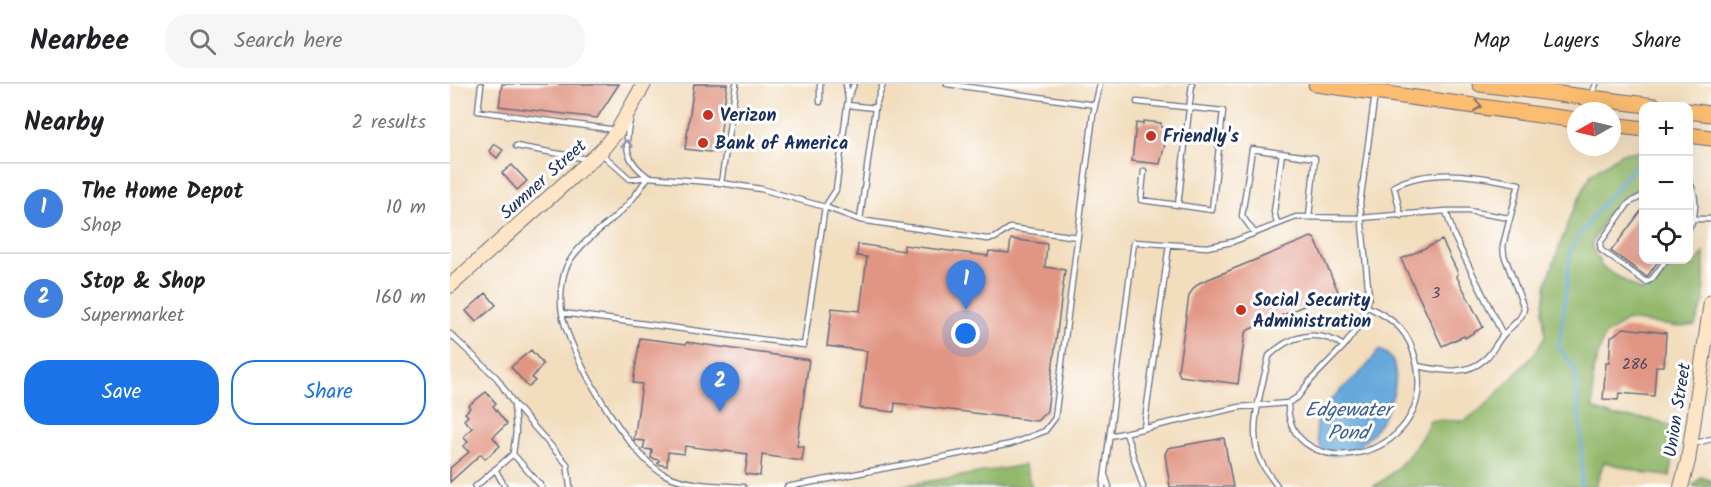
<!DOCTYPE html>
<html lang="en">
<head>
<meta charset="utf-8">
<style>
  :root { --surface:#fff; --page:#f6f6f6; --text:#202124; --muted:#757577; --line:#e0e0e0; --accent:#1a73e8 }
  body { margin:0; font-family:Kalam,sans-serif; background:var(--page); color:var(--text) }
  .controls { position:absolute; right:18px; top:18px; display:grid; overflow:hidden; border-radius:12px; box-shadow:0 6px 24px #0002 }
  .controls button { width:54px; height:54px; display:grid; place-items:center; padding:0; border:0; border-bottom:2px solid var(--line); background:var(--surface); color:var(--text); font:30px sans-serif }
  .compass { position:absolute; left:1117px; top:18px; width:54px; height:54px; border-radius:50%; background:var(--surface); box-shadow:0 6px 24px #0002; rotate:262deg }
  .you { position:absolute; left:516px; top:250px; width:21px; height:21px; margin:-15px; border:4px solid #fff; border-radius:50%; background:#1a73e8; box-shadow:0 0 0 9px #1a73e833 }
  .badge { display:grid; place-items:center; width:39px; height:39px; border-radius:50%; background:var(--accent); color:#fff; font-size:20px; font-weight:700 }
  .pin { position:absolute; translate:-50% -50px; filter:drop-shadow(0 2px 3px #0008) }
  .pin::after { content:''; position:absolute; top:32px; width:21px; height:18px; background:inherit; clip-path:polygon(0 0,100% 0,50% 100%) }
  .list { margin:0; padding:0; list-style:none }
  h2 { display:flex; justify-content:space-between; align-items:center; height:78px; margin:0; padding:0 24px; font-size:26px }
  h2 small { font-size:20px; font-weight:400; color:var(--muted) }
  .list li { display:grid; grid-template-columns:39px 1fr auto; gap:18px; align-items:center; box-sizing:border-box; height:90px; padding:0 24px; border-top:2px solid var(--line) }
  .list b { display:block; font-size:22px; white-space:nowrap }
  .list p { margin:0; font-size:20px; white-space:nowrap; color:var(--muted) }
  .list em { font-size:20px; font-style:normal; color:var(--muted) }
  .actions { display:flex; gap:12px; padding:18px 24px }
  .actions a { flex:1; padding:14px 0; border:2px solid var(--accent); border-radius:24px; text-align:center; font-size:21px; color:var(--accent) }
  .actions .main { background:var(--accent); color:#fff }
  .icon { flex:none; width:33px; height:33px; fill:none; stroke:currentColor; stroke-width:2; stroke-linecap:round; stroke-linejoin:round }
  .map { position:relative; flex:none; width:1261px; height:403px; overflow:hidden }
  header { display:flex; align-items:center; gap:36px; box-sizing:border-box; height:84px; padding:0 30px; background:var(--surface); border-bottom:2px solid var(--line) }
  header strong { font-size:28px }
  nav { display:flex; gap:33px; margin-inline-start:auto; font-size:21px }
  .search { width:420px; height:54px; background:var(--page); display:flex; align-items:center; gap:15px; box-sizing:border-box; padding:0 21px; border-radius:24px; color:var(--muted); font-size:22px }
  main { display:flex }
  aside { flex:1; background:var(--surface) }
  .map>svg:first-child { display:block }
</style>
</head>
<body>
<header>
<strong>Nearbee</strong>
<div class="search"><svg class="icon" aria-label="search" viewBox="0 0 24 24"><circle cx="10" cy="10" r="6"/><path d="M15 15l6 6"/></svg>Search here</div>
<nav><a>Map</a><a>Layers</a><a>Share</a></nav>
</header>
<main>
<aside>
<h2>Nearby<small>2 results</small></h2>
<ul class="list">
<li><span class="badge" style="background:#3f7fe0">1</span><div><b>The Home Depot</b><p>Shop</p></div><em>10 m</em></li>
<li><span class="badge" style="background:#3f7fe0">2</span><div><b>Stop &amp; Shop</b><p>Supermarket</p></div><em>160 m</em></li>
</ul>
<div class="actions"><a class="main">Save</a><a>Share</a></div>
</aside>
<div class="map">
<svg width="1261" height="403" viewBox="0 0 1261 403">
  <rect width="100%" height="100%" fill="#fff"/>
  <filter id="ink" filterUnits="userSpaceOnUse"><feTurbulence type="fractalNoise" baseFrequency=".0167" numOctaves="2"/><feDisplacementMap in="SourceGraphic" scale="12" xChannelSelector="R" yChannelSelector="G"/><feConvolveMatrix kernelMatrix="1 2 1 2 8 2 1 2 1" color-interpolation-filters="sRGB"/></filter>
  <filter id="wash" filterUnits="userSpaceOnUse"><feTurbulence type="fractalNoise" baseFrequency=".008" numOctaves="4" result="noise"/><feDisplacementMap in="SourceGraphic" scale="24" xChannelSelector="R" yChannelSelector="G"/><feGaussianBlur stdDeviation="1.35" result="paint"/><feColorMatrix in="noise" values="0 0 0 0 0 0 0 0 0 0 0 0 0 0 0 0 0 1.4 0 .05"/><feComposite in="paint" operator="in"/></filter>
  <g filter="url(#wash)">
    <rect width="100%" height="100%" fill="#f2ddbd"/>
    <path fill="#93b86c" stroke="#577465" stroke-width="1.5" d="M1193,67V96L1186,106L1156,132L1141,161L1152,183L1191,207L1211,193L1228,176L1243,183L1254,169V217L1245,241L1230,243L1177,236L1154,253L1143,287V324C1169,340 1207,327 1228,348L1220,392L1199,390L1154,378L1145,403H923C949,386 968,365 980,336L1015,337L1038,319L1082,273L1095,253L1093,227L1097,198L1120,133L1141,90L1172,69Z
      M574,381L582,403H446Z
      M1251,393L1261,397V403H1242Z"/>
    <path fill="#66a8da" stroke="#406c9c" stroke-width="1.5" d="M929,266C974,281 918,388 874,369C850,332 887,311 911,288C918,282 923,273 929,266Z"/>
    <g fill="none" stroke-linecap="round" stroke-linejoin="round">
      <path stroke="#66a8da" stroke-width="3" d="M1131,403L1132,358L1125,286L1109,263L1121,164L1146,128L1193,72"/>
    </g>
    <g id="blocks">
      <path fill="#e19583" d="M52,0H169L147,34L49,22Z
        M244,0H277L268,69L235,65Z
        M693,37L711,39V43L719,44L710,80L682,77L686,39L693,40Z
        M44,60L53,66L47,74L39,67Z
        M62,81L77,97L67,106L52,89Z
        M1194,123V176H1209L1197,193L1161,167Z
        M861,153L865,155L888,207L798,246L795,250L788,300L730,292L728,287L739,212L743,205L749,199Z
        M561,155L597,160L595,183L615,186L597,327L587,337L445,319L444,328L410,324L417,267L377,262L382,224L410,227L417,173L407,172L408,160L454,167V161L538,172L539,167L559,169Z
        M992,156L1008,189L1007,193L1033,243L1015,254L1014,252L992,262L951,175Z
        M36,209L46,221L26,238L16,227Z
        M1174,244L1216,249L1214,282H1206L1204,312L1169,309L1168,316L1153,315L1156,279H1159L1161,253Z
        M190,254L236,260L237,258L359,276L347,362L354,363L352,377L312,371L310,392L295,390L298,370L235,362L234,370L218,368L217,382L208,380L209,376L201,374L202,366L193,365L195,357L184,356L192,300L183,299Z
        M81,266L93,280L82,294L85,297L78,303L61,283Z
        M36,308L46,319L43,322L57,340L43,353L50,362L35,375L31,370L0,398V384L19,368L13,362L18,358L13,353L22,344L14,336L18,332L15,329L20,324L18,322Z
        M774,354L783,403H720L715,370L718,364Z"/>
    </g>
  </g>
  <g filter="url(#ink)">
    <use href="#blocks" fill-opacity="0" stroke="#666c7f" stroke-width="1.5"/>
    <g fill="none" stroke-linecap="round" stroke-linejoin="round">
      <g stroke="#666c7f" stroke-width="7">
        <path id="lane" d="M396,0L398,15
          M433,0L425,24L410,136L537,155L545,154L560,144L628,153
          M497,0L645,21
          M31,1L28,27L166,46
          M1141,12L1146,0
          M370,18V0
          M687,18L773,27L762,126L728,121
          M397,21L425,24
          M180,36C174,63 175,76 198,93
          M66,62L137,75
          M152,70L180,95L198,93L271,99L286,0
          M694,87L691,116L728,121L742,0
          M198,93C192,102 186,111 179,119C160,141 128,157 116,184C111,197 110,216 112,229C118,268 180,375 216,391C239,402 268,401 293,403
          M1238,97C1248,109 1247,133 1238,145
          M271,99L311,105L375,123L410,136
          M1194,111L1179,119L1150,159L1151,166L1196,198L1202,195L1216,176
          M996,127H1018L1059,134
          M1238,131L1245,135H1261
          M951,132L944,102C981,83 1030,92 1069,100L1053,161L1054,171L1074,224C1073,235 1062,241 1055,249C1047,257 1043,268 1035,275C1015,293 990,286 967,282
          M827,139L824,128L832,69
          M804,148L792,132L802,65L865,74L859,133
          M916,222C946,236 960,247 967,281C986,380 837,403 838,319L848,313L859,298L894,262L908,243L919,213L910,119L925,10
          M112,229L354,261L375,123L386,106L398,15L404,0
          M0,250L47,294L64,320L66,348L63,370L25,403
          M64,320L117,380L120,403
          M694,344L719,161
          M676,349L693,403
          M660,352L790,323L838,319
          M1243,360L1261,355
          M63,370L92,403
          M45,385L55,403
          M655,391L659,403
          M337,403L561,360L595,347L605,334L643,31L650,0
          M653,403L684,158L757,163L782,158L846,133L910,134L996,127L1004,152L1053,251
          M828,403C820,392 810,380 807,366C800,338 813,300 819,272C841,250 868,245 894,262"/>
      </g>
      <g stroke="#666c7f" stroke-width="16">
        <path id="secondary" d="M0,202L150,68L168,46L194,0
          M1231,403L1238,377L1261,218"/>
      </g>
      <g stroke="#666c7f" stroke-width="17">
        <path id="primary" d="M866,0L1126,36
          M1030,0L1205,22
          M1238,27L1261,30
          M1162,41L1194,45
          M1238,51L1261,54"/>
      </g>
      <use href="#lane" stroke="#fff" stroke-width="4.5"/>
      <use href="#secondary" stroke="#fee5c5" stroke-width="14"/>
      <use href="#primary" stroke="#fcbd6f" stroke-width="15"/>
    </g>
    <defs><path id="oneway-chevron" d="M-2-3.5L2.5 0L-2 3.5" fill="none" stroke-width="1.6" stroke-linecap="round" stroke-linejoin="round" transform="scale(1.5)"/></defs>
    <use stroke="#806f66" href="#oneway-chevron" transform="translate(1028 22) rotate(8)"/>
    <use stroke="#8d97ae" href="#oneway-chevron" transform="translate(177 60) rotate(-91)"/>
  </g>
  <g fill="#c8321e" stroke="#fff" stroke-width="2">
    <circle cx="258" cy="31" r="6"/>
    <circle cx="701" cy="52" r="6"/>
    <circle cx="253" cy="59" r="6"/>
    <circle cx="791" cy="226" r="6"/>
  </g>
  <g text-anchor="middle" stroke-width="6" stroke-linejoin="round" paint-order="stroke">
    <g font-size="15" fill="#4c4867">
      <text x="986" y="214">3</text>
      <text x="1185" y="285">286</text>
    </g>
    <g font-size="18" font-weight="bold" fill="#1b2f5e" stroke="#fff" text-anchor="start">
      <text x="270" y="37">Verizon</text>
      <text x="713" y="58">Friendly's</text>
      <text x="265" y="65">Bank of America</text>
      <text x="803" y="222">Social Security<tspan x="803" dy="21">Administration</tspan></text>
    </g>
    <g font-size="18" fill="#1b2f5e" stroke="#fff">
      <text transform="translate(93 95) rotate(-42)" y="6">Sumner Street</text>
      <text transform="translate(1227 326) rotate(-81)" y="6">Union Street</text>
    </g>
    <g font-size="20" font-style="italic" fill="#395f90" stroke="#fff">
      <text x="898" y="332">Edgewater<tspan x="898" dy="23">Pond</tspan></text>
    </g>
  </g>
</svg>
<div class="controls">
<button>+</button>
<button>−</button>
<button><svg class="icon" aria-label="locate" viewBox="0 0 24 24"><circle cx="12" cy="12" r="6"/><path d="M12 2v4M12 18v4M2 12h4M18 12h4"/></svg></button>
</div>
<svg class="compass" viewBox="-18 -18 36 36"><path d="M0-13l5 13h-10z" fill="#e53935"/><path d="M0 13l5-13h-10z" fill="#757577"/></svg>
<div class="you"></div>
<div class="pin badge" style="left:516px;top:226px;background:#3f7fe0">1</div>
<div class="pin badge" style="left:270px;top:328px;background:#3f7fe0">2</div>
</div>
</main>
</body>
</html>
